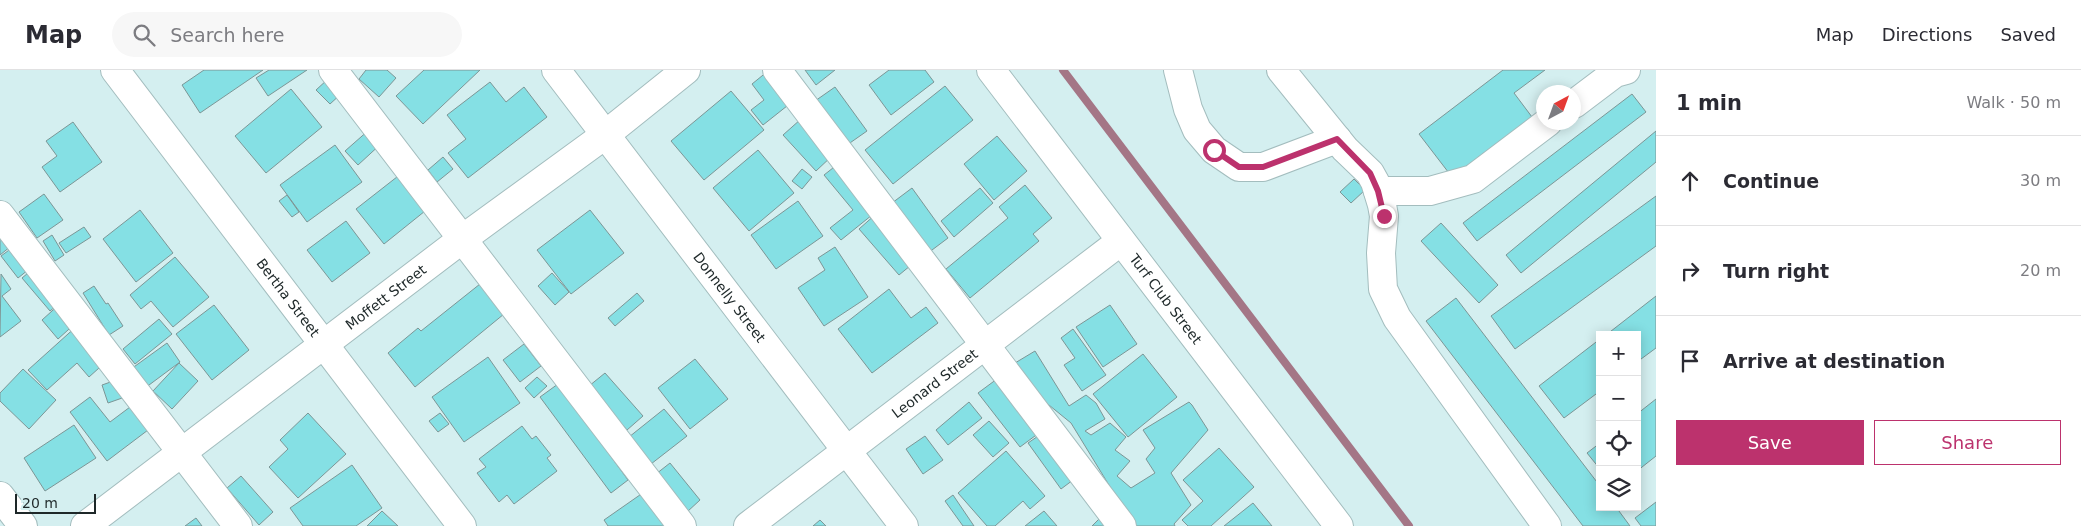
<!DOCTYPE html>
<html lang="en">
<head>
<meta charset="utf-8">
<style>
  :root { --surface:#fff; --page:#f7f7f7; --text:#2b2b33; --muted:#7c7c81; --line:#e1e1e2; --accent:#bc326d }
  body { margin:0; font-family:"DejaVu Sans",sans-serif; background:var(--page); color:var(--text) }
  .controls { position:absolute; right:15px; bottom:15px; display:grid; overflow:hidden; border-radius:0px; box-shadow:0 2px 12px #0003 }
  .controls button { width:45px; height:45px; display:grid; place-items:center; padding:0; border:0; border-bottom:1px solid var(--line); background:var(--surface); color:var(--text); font:25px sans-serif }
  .compass { position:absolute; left:1536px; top:15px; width:45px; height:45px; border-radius:50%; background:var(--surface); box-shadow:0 2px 12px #0003; rotate:41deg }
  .scale { position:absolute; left:15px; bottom:12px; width:81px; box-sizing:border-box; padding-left:5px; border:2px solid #1e2829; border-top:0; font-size:14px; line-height:18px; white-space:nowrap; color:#1e2829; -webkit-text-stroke:4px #d4eff0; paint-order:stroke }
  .stop { position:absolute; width:15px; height:15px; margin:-11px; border:4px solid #bc326d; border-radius:50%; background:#fff }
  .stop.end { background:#bc326d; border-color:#fff; box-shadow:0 1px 5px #0008 }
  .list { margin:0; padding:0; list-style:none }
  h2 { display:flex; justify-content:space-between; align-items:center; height:65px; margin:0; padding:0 20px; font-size:21px }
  h2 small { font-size:16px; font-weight:400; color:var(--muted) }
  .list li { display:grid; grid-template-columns:32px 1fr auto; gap:15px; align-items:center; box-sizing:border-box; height:90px; padding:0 20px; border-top:1px solid var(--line) }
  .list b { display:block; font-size:19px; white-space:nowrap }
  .list em { font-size:16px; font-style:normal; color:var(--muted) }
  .actions { display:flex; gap:10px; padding:15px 20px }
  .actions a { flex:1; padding:11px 0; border:1px solid var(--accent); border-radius:0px; text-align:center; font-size:18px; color:var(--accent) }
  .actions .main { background:var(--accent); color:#fff }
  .icon { flex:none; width:28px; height:28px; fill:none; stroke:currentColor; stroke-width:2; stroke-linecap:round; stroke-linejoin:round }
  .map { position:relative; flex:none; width:1656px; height:456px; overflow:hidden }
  header { display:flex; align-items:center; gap:30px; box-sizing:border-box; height:70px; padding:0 25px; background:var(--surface); border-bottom:1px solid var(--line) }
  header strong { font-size:24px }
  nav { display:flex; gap:28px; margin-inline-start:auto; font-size:18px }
  .search { width:350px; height:45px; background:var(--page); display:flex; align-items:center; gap:12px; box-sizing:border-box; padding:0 18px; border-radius:28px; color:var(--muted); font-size:19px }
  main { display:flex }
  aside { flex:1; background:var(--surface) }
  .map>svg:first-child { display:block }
</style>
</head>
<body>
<header>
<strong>Map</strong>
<div class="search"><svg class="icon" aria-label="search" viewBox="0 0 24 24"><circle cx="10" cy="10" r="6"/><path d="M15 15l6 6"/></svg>Search here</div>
<nav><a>Map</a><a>Directions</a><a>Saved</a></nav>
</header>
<main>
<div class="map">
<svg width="1656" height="456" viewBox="0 0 1656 456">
  <rect width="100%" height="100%" fill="#d4eff0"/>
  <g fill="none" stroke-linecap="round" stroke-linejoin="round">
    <path stroke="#a47686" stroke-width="8" d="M1063,0L1409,456"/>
  </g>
  <path fill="#85e0e4" stroke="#7c9696" d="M204,0H263L200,43L182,15Z
    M269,0H307L268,26L256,8Z
    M366,0H387L396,8L379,27L359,9Z
    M424,0H480L423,54L396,26Z
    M805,0H835L816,15Z
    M889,0H925L934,12L891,45L869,15Z
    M1503,0H1545L1514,23L1532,47L1452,107L1419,64Z
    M768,1L792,32L763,55L751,40L764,30L752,14Z
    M328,9L342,23L330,34L316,20Z
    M490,12L506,32L524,17L547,47L468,108L448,83L466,69L447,45Z
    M945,16L973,50L893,114L865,80Z
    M835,17L867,61L847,75L815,31Z
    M291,19L322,57L266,103L235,66Z
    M731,21L764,60L704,110L671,71Z
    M1632,24L1646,42L1477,171L1463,153Z
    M801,49L833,85L816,101L783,65Z
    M73,52L102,92L60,122L42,97L57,86L46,71Z
    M370,59L383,72L358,95L345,81Z
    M1656,61V92L1521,203L1506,185Z
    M997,66L1027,101L994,130L964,94Z
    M335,75L362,112L307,152L280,115Z
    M758,80L794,123L749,161L713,118Z
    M443,87L453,99L437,112L428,100Z
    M838,94L877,141L841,170L830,158L853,140L824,105Z
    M802,99L812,107L802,119L792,111Z
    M402,103L430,137L384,174L356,139Z
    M1354,109L1365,120L1351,133L1340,122Z
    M1025,115L1052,148L1033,164L1039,171L970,228L946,199L1008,148L999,137Z
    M912,118L948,168L928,183L892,133Z
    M980,118L993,133L954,167L941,151Z
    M44,124L63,150L37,168L19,142Z
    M287,125L299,142L292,147L279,131Z
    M1656,126V176L1515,279L1491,246Z
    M798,131L823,166L776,199L751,165Z
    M140,140L173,183L136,212L103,169Z
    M590,140L624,183L571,224L537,180Z
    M876,144L916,191L899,205L859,159Z
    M346,151L370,183L332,212L307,180Z
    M1441,153L1498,215L1479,233L1421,171Z
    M0,157L16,172L0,185Z
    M84,157L91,167L66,183L59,173Z
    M52,165L64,185L55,191L43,171Z
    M16,175L33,196L18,208L1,186Z
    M835,177L868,227L824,256L798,218L825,200L818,188Z
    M175,187L209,227L173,257L151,231L141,239L130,225Z
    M34,198L63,230L50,241L22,208Z
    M552,203L569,222L555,235L538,216Z
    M1,204L11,219L2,226L21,251L0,267Z
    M480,214L504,244L415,317L388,283L418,258L421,261Z
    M94,216L106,234L108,233L123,256L109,265L83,223Z
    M889,219L911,248L926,237L938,253L872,303L838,259Z
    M637,223L644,231L615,256L608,248Z
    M1656,226V278L1637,292V265H1606Z
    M1456,228L1600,416V437H1616L1630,456H1583L1426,251Z
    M62,232L78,251L58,269L42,250Z
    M214,235L249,280L212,310L176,264Z
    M1110,235L1137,274L1103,297L1076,257Z
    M159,249L172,264L135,294L123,279Z
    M78,255L109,289L89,307L77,293L47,320L28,300Z
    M1073,259L1106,305L1082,321L1064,295L1075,288L1061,268Z
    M1600,269V321L1564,348L1539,316Z
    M167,273L180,292L145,318L131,299Z
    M524,274L541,296L520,312L503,290Z
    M1035,281L1069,336L1086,325L1096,333L1105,349L1085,361L1091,365L1110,353L1126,367L1115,380L1130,391L1117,406L1131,418L1155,403L1146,389L1155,378L1143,360L1189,332L1192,335L1208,360L1171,403L1191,435L1174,454L1175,456H1134L1071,353L1033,322L1015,293Z
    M1143,284L1177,327L1128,367L1093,324Z
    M488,287L520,333L464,372L432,327Z
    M695,289L728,329L690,359L658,318Z
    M179,293L198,311L172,339L153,321Z
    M23,299L56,330L29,359L0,331V323Z
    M605,303L643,346L627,360L589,316Z
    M1001,306L1043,360L1020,377L978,323Z
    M537,307L547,316L534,328L525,318Z
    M119,309L125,327L108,333L102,315Z
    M558,314L628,410L611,423L540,327Z
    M90,327L110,352L134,334L152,357L107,391L70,342Z
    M1656,329V386L1637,401V344Z
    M969,332L982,348L948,375L936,360Z
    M664,339L687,366L651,394L629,367Z
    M308,343L346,384L298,428L269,397L288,379L280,370Z
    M440,343L449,354L438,362L429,351Z
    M989,351L1009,373L993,387L973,365Z
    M74,355L96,388L45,421L24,388Z
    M522,356L532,369L536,366L551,385L547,388L557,401L514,434L507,425L499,432L477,403L486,397L479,389Z
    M1044,362L1077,407L1061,419L1028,373Z
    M925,366L943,390L923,404L906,379Z
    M1600,373V399L1587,383Z
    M1219,378L1254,417L1211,456H1188L1182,450L1203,431L1183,410Z
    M1006,381L1045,426L1030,439L1023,431L995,456H987L958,423Z
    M670,393L700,430L687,442L656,404Z
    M352,395L382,438L356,456H303L290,438Z
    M241,406L273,442L259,455L227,418Z
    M647,420L672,456H608L604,450Z
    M953,425L974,456H963L945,431Z
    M1656,432V456H1641L1635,448Z
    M1253,433L1272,456H1224Z
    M382,441L398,456H367Z
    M1044,441L1057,456H1025Z
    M1102,446L1111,456H1092Z
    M196,448L202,456H185Z
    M820,450L826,456H813Z"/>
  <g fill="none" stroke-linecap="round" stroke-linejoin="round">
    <g stroke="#a3bdbe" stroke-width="30">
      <g id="minor">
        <path id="s1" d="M115,0L462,456"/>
        <path d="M333,0L682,456"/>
        <path id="s2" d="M556,0L904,456"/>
        <path d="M777,0L1122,456"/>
        <path d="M1178,0L1188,39L1197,60L1214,80L1239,97H1263L1337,69"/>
        <path d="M1281,0L1345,79L1370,103L1375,112L1382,135L1384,146L1381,183L1383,219L1397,248L1547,456"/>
        <path d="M1574,34L1615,3L1626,0"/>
        <path d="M1378,121H1430L1473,109L1548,52"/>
        <path d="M0,145L238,456"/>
        <path d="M0,426L23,456"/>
        <path id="s3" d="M85,456L461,170L605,65L686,0"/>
        <path id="s4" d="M748,456L1121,171"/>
      </g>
    </g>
    <g stroke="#a3bdbe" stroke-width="30">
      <g id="major">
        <path id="s5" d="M991,0L1339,456"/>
      </g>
    </g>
    <use href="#minor" stroke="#fff" stroke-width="28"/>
    <use href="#major" stroke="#fff" stroke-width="28"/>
  </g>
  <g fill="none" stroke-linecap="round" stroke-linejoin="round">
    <path stroke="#bc326d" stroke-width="6" d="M1214,80L1239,97H1263L1337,69L1370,103L1378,121L1384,146"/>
  </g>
  <g text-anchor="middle" stroke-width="4" stroke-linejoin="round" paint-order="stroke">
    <g font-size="14" fill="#1e2829" stroke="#d4eff0">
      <text dy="5" stroke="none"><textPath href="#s1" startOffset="286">Bertha Street</textPath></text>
      <text dy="5" stroke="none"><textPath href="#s3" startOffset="378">Moffett Street</textPath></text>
      <text dy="5" stroke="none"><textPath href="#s5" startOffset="288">Turf Club Street</textPath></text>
      <text dy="5" stroke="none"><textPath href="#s2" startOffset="286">Donnelly Street</textPath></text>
      <text dy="5" stroke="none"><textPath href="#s4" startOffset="235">Leonard Street</textPath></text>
    </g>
  </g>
</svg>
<div class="controls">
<button>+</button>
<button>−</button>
<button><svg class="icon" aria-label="locate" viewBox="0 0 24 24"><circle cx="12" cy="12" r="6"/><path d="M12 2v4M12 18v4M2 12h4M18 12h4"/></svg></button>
<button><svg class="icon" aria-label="layers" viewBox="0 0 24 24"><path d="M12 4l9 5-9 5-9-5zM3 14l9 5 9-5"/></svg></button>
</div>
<svg class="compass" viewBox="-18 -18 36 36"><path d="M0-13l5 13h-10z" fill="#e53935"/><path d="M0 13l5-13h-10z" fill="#7c7c81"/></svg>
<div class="scale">20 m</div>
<div class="stop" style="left:1214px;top:80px"></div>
<div class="stop end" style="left:1384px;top:146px"></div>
</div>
<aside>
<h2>1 min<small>Walk · 50 m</small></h2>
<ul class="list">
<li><svg class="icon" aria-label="ahead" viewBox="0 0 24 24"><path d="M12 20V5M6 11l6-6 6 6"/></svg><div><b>Continue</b></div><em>30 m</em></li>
<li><svg class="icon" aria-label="right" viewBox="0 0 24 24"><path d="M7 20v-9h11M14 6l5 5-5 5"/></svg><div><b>Turn right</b></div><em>20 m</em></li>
<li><svg class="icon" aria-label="arrive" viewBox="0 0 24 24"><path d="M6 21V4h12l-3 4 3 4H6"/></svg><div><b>Arrive at destination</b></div></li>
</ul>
<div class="actions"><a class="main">Save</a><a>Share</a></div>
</aside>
</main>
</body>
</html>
